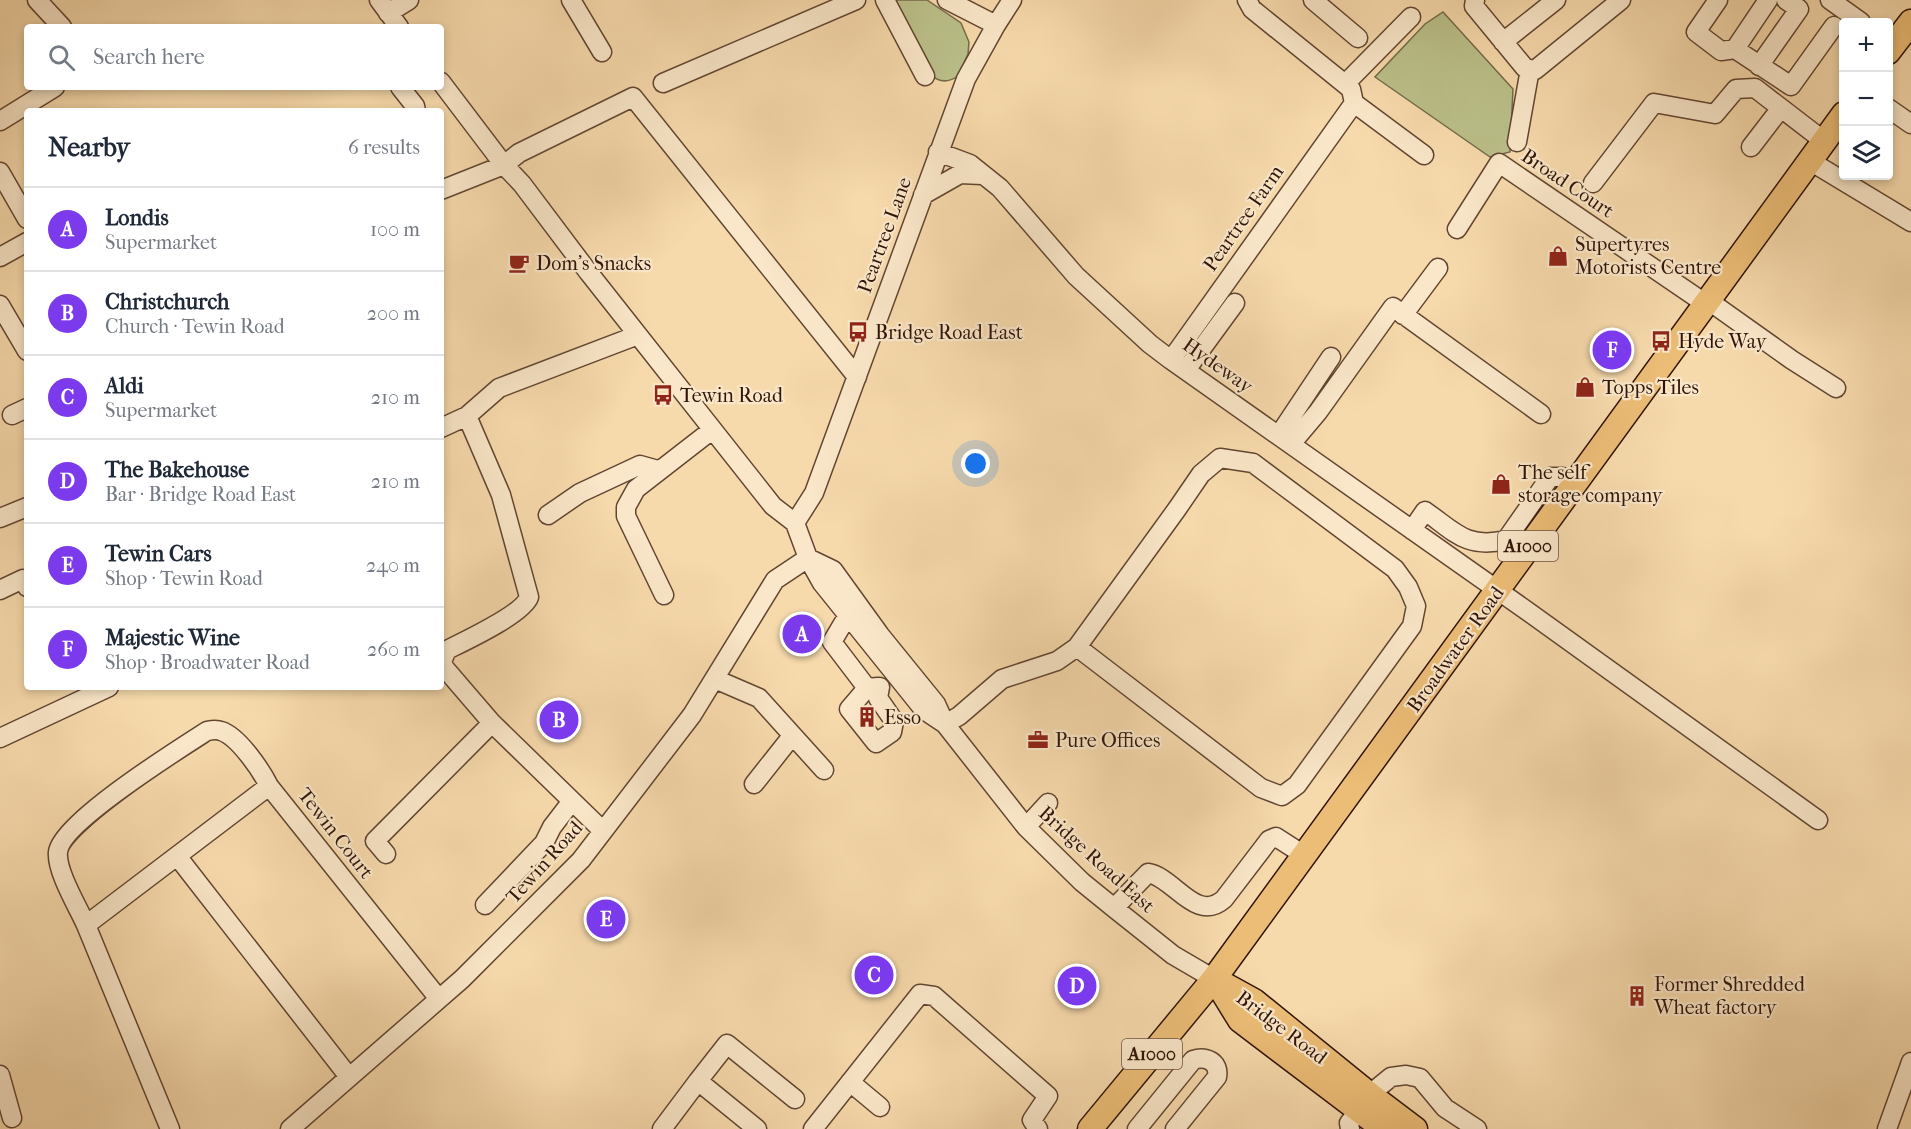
<!DOCTYPE html>
<html lang="en">
<head>
<meta charset="utf-8">
<style>
  :root { --surface:#fff; --page:#f6f6f7; --text:#1f2937; --muted:#747a83; --line:#e0e1e3; --accent:#7c3aed }
  body { margin:0; font-family:"IM FELL French Canon",serif; background:var(--page); color:var(--text) }
  .controls { position:absolute; right:18px; top:18px; display:grid; overflow:hidden; border-radius:6px; box-shadow:0 3px 9px #0003 }
  .controls button { width:54px; height:54px; display:grid; place-items:center; padding:0; border:0; border-bottom:2px solid var(--line); background:var(--surface); color:var(--text); font:30px sans-serif }
  .you { position:absolute; left:976px; top:464px; width:21px; height:21px; margin:-15px; border:4px solid #fff; border-radius:50%; background:#1a73e8; box-shadow:0 0 0 9px #1a73e833 }
  .badge { display:grid; place-items:center; width:39px; height:39px; border-radius:50%; background:var(--accent); color:#fff; font-size:20px; font-weight:700 }
  .pin { position:absolute; translate:-50% -50%; border:3px solid #fff; box-shadow:0 2px 6px #0006 }
  .list { margin:0; padding:0; list-style:none }
  h2 { display:flex; justify-content:space-between; align-items:center; height:78px; margin:0; padding:0 24px; font-size:26px }
  h2 small { font-size:20px; font-weight:400; color:var(--muted) }
  .list li { display:grid; grid-template-columns:39px 1fr auto; gap:18px; align-items:center; box-sizing:border-box; height:84px; padding:0 24px; border-top:2px solid var(--line) }
  .list b { display:block; font-size:22px; white-space:nowrap }
  .list p { margin:0; font-size:20px; white-space:nowrap; color:var(--muted) }
  .list em { font-size:20px; font-style:normal; color:var(--muted) }
  .icon { flex:none; width:33px; height:33px; fill:none; stroke:currentColor; stroke-width:2; stroke-linecap:round; stroke-linejoin:round }
  .map { position:relative; flex:none; width:1911px; height:1129px; overflow:hidden }
  .search { position:absolute; background:var(--surface); box-shadow:0 3px 9px #0003; left:24px; top:24px; width:420px; height:66px; display:flex; align-items:center; gap:15px; box-sizing:border-box; padding:0 21px; border-radius:6px; color:var(--muted); font-size:22px }
  .panel { position:absolute; background:var(--surface); box-shadow:0 3px 9px #0003; left:24px; top:108px; width:420px; height:582px; border-radius:6px }
  .map>svg:first-child { display:block }
</style>
</head>
<body>
<div class="map">
<svg width="1911" height="1129" viewBox="0 0 1911 1129">
  <rect width="100%" height="100%" fill="#f7daac"/>
  <filter id="stains"><feTurbulence type="fractalNoise" baseFrequency=".00333" numOctaves="4"/><feColorMatrix values="0 0 0 0 .2 0 0 0 0 .09 0 0 0 0 .02 0 0 0 .5 -.17"/></filter>
  <radialGradient id="worn" r=".72"><stop offset=".6" stop-color="#630" stop-opacity="0"/><stop offset="1" stop-color="#630" stop-opacity=".3"/></radialGradient>
  <path fill="#bbc08a" stroke="#766a4a" stroke-width="1.5" d="M894,0H927L961,23L969,42L968,54L958,76C948,83 938,82 930,74Z
    M1443,12L1513,89L1510,152L1490,157L1375,77L1425,24Z"/>
  <g fill="none" stroke-linecap="round" stroke-linejoin="round">
    <g stroke="#624632" stroke-width="21">
      <path id="minor" d="M37,0L62,27
        M379,0L399,27
        M571,0L602,52
        M885,0L925,76
        M947,0L996,25
        M1247,0L1252,9L1351,89L1354,103L1424,155
        M1313,0L1358,38
        M1475,0L1474,6L1525,68L1535,70L1621,0
        M1718,0L1696,32L1721,51L1735,49
        M1768,0L1735,49L1791,86L1834,26
        M1830,0L1861,22
        M388,13L409,0
        M1503,42L1556,0
        M1759,66L1799,9L1786,0
        M441,82L504,165L522,184L589,273L773,506L795,523L808,558L822,583L924,710L945,724
        M663,83L856,0
        M1345,84L1411,17
        M400,87L415,106L416,111
        M1888,108L1911,124
        M0,121L55,87
        M1517,142L1530,69
        M1751,147L1781,108L1824,141
        M938,152L970,164L1000,188L1076,276L1150,344L1171,360L1530,613L1818,820
        M1810,161L1911,222
        M0,172L27,219
        M1593,183L1654,103L1715,114L1736,89L1755,88L1781,108
        M441,190L504,165L519,153L633,97L857,377
        M923,195L960,174L982,175
        M1457,229L1499,163L1706,304
        M0,257L27,242
        M1709,301L1792,360L1836,388
        M0,305L27,351
        M1403,315L1438,268
        M1171,360L1354,103
        M1186,370L1235,303
        M12,415L27,408
        M467,416L501,495L529,597C523,614 465,641 447,650L443,659V666L492,723L603,831
        M441,428L467,416L499,388L638,335
        M1279,435L1331,357
        M1291,444L1318,412L1393,307L1541,414
        M548,515L580,493L640,465L658,470
        M0,518L27,507
        M795,523L814,493L966,79L996,25L1012,0
        M1412,530L1425,511C1455,532 1466,549 1506,540L1550,477H1563L1574,484
        M808,558L833,570L880,635L936,704L945,724L1026,827L1082,882L1114,908L1173,955L1214,979
        M0,590L23,579L27,587
        M664,595L626,516V507L636,489L712,430
        M848,615L832,642L867,688L878,687
        M715,679L759,698L824,770
        M867,688L849,709L876,743L892,732L894,721L878,698L880,687
        M945,724L959,716L1002,679L1057,661L1077,647L1177,509L1201,474L1220,458L1253,463L1395,569L1408,587L1416,606L1412,626L1297,785L1282,796L1261,788L1077,647
        M0,738L109,687
        M754,784L792,736
        M1026,827L1048,803
        M386,854L375,841L492,723
        M177,856L349,1077
        M485,905L544,843L552,827L572,801
        M1114,908L1148,873C1174,877 1196,924 1224,899L1269,840L1276,837L1304,855
        M86,925C78,907 56,871 58,852C61,823 179,749 207,731C212,730 216,729 221,731C238,736 261,770 269,786
        M0,1075L12,1118
        M698,1081L727,1044L795,1099
        M850,1082L880,1107
        M170,1129L86,925L269,786L439,999
        M290,1129L462,979L581,860L692,715L775,580L808,558
        M662,1129L698,1081L757,1129
        M813,1129L920,994L934,996L1048,1096L1032,1120L1038,1129
        M1137,1129L1193,1060C1205,1056 1220,1061 1217,1077L1175,1129
        M1350,1129L1349,1123L1375,1090L1391,1077L1406,1075L1420,1078L1445,1108L1477,1129
        M1887,1129L1911,1062"/>
    </g>
    <g stroke="#301409" stroke-width="27">
      <path id="major" d="M1888,52L1911,22
        M1214,979L1254,1001L1370,1095L1415,1129
        M1216,981L1240,1020L1384,1129
        M1090,1129L1214,979L1844,114"/>
    </g>
    <use href="#minor" stroke="#fae7c9" stroke-width="18"/>
    <use href="#major" stroke="#ecbd76" stroke-width="24"/>
  </g>
  <defs>
    <g id="shop-bare" transform="scale(1.62)"><path d="M-5-2.5h2.3a2.7 3.5 0 0 1 5.4 0H5L5.5 6h-11ZM-1.5-2.5h3a1.5 2.3 0 0 0-3 0Z" fill="#8f2418" stroke="#fae7c9" stroke-width="2.5" paint-order="stroke"/></g>
    <g id="cafe-bare" transform="scale(1.62)"><path d="M-5.5-4.5H6V0H3Q3 3.5 0 3.5H-2.5Q-5.5 3.5-5.5 0ZM3-3.2v2h1.7v-2ZM-6 4.5H4V6H-6Z" fill="#8f2418" stroke="#fae7c9" stroke-width="2.5" paint-order="stroke"/></g>
    <g id="bus-bare" transform="scale(1.62)"><path d="M-5-6H5V4H4V6H2V4H-2V6H-4V4H-5ZM-3.5-4V0h7V-4ZM-3.5 1.2v1.5H-2V1.2ZM2 1.2v1.5H3.5V1.2Z" fill="#8f2418" stroke="#fae7c9" stroke-width="2.5" paint-order="stroke"/></g>
    <g id="building-bare" transform="scale(1.62)"><path d="M-4-6H4V6H1V3H-1V6H-4ZM-2.5-4.3h1.7v1.8h-1.7ZM.8-4.3h1.7v1.8H.8ZM-2.5-1h1.7V.8h-1.7ZM.8-1h1.7V.8H.8Z" fill="#8f2418" stroke="#fae7c9" stroke-width="2.5" paint-order="stroke"/></g>
    <g id="office-bare" transform="scale(1.62)"><path d="M-6-3h4V-5.5h4V-3h4V5H-6ZM-1-4.5V-3h2v-1.5ZM-6 0V1H6V0Z" fill="#8f2418" stroke="#fae7c9" stroke-width="2.5" paint-order="stroke"/></g>
  </defs>
  <g fill-rule="evenodd">
    <use href="#shop-bare" x="1558" y="256"/>
    <use href="#cafe-bare" x="519" y="263"/>
    <use href="#bus-bare" x="858" y="332"/>
    <use href="#bus-bare" x="1661" y="341"/>
    <use href="#shop-bare" x="1585" y="387"/>
    <use href="#bus-bare" x="663" y="395"/>
    <use href="#shop-bare" x="1501" y="484"/>
    <use href="#building-bare" x="867" y="717"/>
    <use href="#office-bare" x="1038" y="740"/>
    <use href="#building-bare" x="1637" y="996"/>
  </g>
  <g text-anchor="middle" stroke-width="4.5" stroke-linejoin="round" paint-order="stroke">
    <g fill="#fae7c9" stroke="#6d5343" stroke-width="1.5">
      <rect x="1498" y="531" width="60" height="30" rx="4.5"/>
      <rect x="1122" y="1039" width="60" height="30" rx="4.5"/>
    </g>
    <g font-size="18" font-weight="bold" fill="#301409">
      <text x="1528" y="552">A1000</text>
      <text x="1152" y="1060">A1000</text>
    </g>
    <g font-size="20" fill="#301409" stroke="#fae7c9">
      <text transform="translate(1568 183) rotate(34)" y="7">Broad Court</text>
      <text transform="translate(1243 218) rotate(-55)" y="7">Peartree Farm</text>
      <text transform="translate(884 235) rotate(-70)" y="7">Peartree Lane</text>
      <text transform="translate(1218 365) rotate(35)" y="7">Hydeway</text>
      <text transform="translate(1455 649) rotate(-54)" y="7">Broadwater Road</text>
      <text transform="translate(336 833) rotate(52)" y="7">Tewin Court</text>
      <text transform="translate(1097 859) rotate(42)" y="7">Bridge Road East</text>
      <text transform="translate(544 862) rotate(-48)" y="7">Tewin Road</text>
      <text transform="translate(1282 1027) rotate(37)" y="7">Bridge Road</text>
    </g>
    <g font-size="20" fill="#301409" stroke="#fae7c9" text-anchor="start">
      <text x="1575" y="251">Supertyres<tspan x="1575" dy="23">Motorists Centre</tspan></text>
      <text x="536" y="270">Dom's Snacks</text>
      <text x="875" y="339">Bridge Road East</text>
      <text x="1678" y="348">Hyde Way</text>
      <text x="1602" y="394">Topps Tiles</text>
      <text x="680" y="402">Tewin Road</text>
      <text x="1518" y="479">The self<tspan x="1518" dy="23">storage company</tspan></text>
      <text x="884" y="724">Esso</text>
      <text x="1055" y="747">Pure Offices</text>
      <text x="1654" y="991">Former Shredded<tspan x="1654" dy="23">Wheat factory</tspan></text>
    </g>
  </g>
  <rect width="100%" height="100%" filter="url(#stains)"/>
  <rect width="100%" height="100%" fill="url(#worn)"/>
</svg>
<div class="controls">
<button>+</button>
<button>−</button>
<button><svg class="icon" aria-label="layers" viewBox="0 0 24 24"><path d="M12 4l9 5-9 5-9-5zM3 14l9 5 9-5"/></svg></button>
</div>
<div class="you"></div>
<div class="pin badge" style="left:802px;top:634px">A</div>
<div class="pin badge" style="left:559px;top:720px">B</div>
<div class="pin badge" style="left:874px;top:975px">C</div>
<div class="pin badge" style="left:1077px;top:986px">D</div>
<div class="pin badge" style="left:606px;top:919px">E</div>
<div class="pin badge" style="left:1612px;top:350px">F</div>
<div class="search"><svg class="icon" aria-label="search" viewBox="0 0 24 24"><circle cx="10" cy="10" r="6"/><path d="M15 15l6 6"/></svg>Search here</div>
<section class="panel">
<h2>Nearby<small>6 results</small></h2>
<ul class="list">
<li><span class="badge">A</span><div><b>Londis</b><p>Supermarket</p></div><em>100 m</em></li>
<li><span class="badge">B</span><div><b>Christchurch</b><p>Church · Tewin Road</p></div><em>200 m</em></li>
<li><span class="badge">C</span><div><b>Aldi</b><p>Supermarket</p></div><em>210 m</em></li>
<li><span class="badge">D</span><div><b>The Bakehouse</b><p>Bar · Bridge Road East</p></div><em>210 m</em></li>
<li><span class="badge">E</span><div><b>Tewin Cars</b><p>Shop · Tewin Road</p></div><em>240 m</em></li>
<li><span class="badge">F</span><div><b>Majestic Wine</b><p>Shop · Broadwater Road</p></div><em>260 m</em></li>
</ul>
</section>
</div>
</body>
</html>
